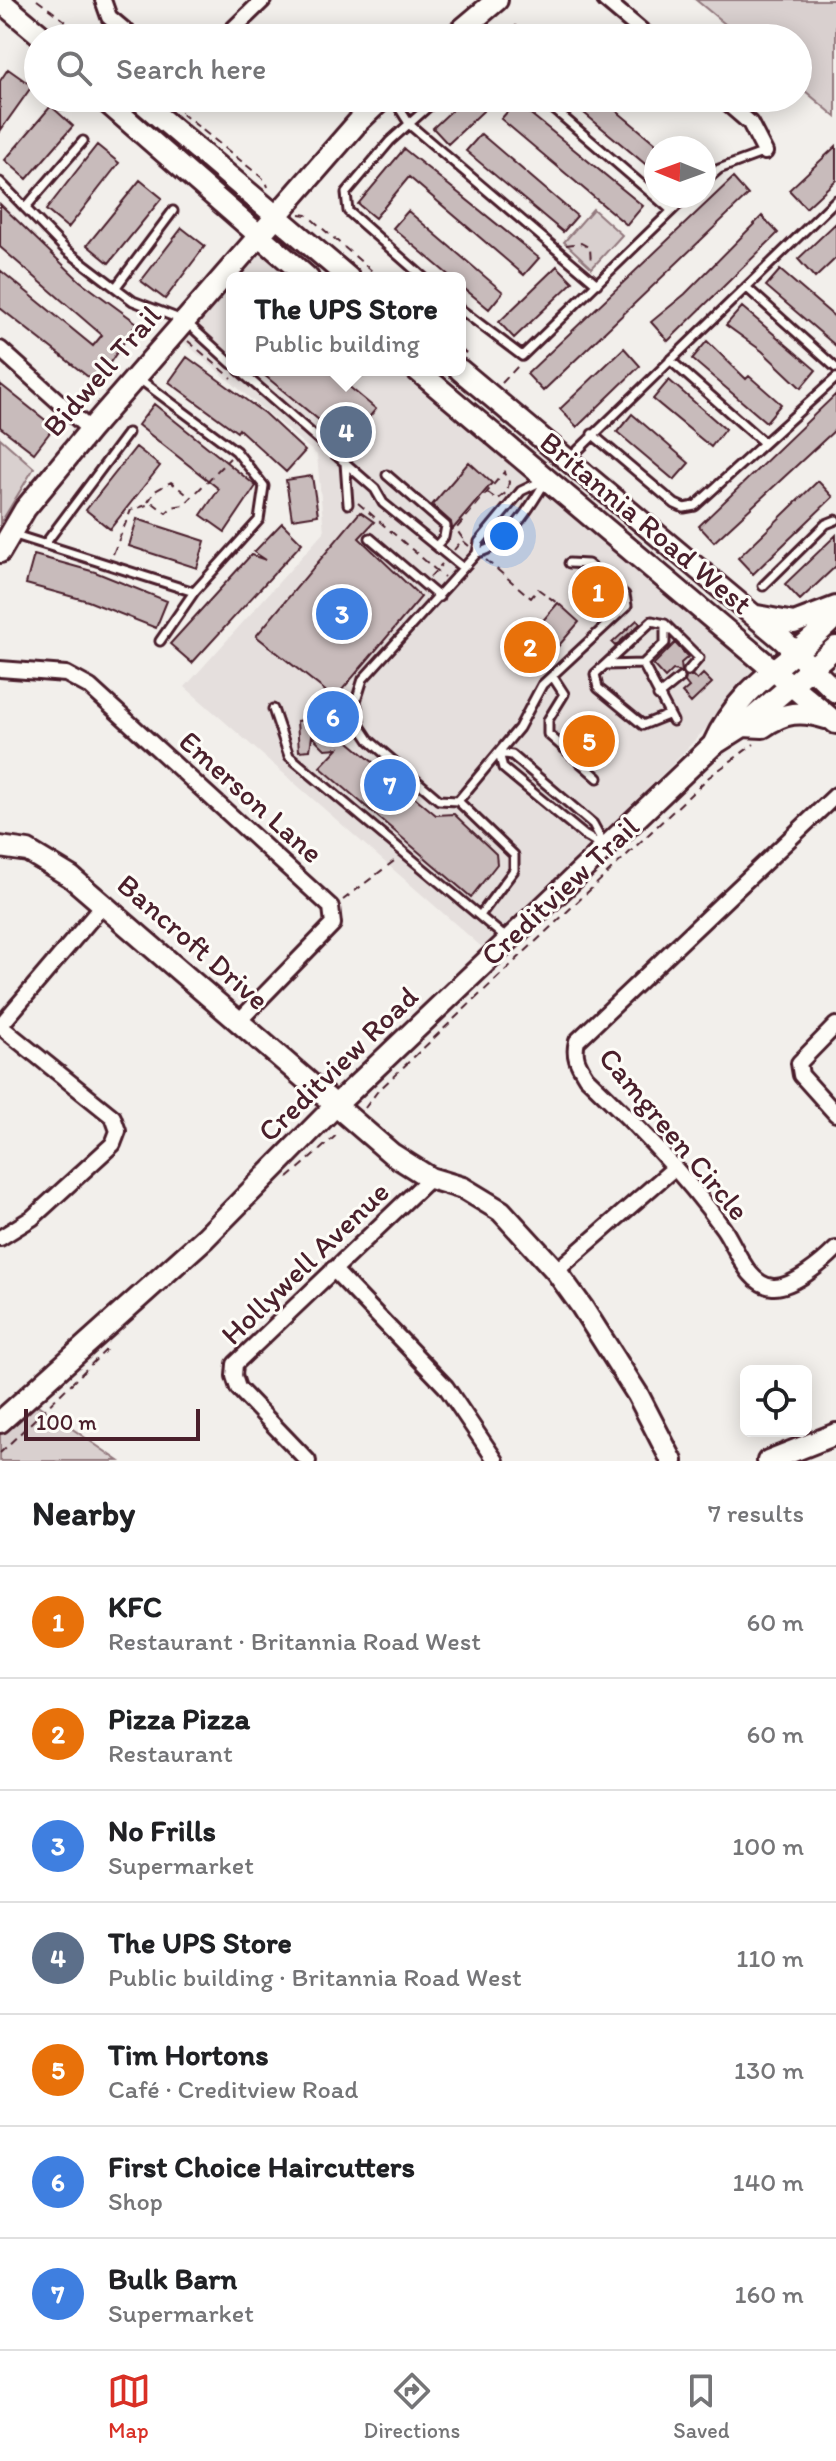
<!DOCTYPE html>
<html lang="en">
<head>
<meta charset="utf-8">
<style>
  :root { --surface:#fff; --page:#f6f6f6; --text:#202124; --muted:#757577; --line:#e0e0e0; --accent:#d93025 }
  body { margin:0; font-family:Itim,sans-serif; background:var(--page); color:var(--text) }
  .controls { position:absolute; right:24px; bottom:24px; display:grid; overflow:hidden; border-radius:12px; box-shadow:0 4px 20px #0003 }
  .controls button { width:72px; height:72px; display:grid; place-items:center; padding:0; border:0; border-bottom:2px solid var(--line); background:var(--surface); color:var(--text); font:40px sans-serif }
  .compass { position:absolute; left:644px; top:136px; width:72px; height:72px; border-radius:50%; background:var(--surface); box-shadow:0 4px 20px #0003; rotate:271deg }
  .scale { position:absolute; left:24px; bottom:20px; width:176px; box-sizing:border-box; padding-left:8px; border:4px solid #4a1f2b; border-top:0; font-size:22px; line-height:28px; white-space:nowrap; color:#4a1f2b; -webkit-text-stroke:6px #fdfcf7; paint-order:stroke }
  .you { position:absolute; left:504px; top:536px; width:28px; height:28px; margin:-20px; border:6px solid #fff; border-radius:50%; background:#1a73e8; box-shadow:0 0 0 12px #1a73e833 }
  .badge { display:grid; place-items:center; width:52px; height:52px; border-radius:50%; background:var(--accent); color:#fff; font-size:26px; font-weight:700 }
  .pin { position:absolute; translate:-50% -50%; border:4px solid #fff; box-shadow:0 2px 8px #0006 }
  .popup { position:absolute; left:226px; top:272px; width:240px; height:104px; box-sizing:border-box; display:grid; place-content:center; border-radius:12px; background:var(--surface); filter:drop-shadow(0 2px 6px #0005); font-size:26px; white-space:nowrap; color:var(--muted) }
  .popup b { font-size:30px; color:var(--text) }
  .popup::after { content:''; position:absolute; left:50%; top:100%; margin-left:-16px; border:16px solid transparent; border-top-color:var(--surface) }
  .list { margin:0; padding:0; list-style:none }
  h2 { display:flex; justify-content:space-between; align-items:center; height:104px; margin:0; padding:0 32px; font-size:34px }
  h2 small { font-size:26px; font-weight:400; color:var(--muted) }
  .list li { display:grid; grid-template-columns:52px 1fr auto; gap:24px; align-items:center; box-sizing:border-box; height:112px; padding:0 32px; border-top:2px solid var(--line) }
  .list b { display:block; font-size:30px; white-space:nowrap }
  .list p { margin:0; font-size:26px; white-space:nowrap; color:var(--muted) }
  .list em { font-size:26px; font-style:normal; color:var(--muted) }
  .icon { flex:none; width:44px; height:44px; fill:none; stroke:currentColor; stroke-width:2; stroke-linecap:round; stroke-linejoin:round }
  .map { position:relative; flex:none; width:836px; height:1461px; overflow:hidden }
  .search { position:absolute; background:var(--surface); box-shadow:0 4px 20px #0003; left:24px; right:24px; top:24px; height:88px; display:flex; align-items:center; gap:20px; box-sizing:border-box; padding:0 28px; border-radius:44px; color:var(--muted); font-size:30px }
  .sheet { height:888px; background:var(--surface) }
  nav { display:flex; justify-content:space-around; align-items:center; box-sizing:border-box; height:112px; border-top:2px solid var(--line); background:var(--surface); font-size:22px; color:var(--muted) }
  nav a { display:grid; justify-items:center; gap:4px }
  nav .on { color:var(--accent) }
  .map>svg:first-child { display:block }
</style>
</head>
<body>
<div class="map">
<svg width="836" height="1461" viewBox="0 0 836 1461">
  <rect width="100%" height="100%" fill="#f2efeb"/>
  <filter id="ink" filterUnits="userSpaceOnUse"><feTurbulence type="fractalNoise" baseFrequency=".0125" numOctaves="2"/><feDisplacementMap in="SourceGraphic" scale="16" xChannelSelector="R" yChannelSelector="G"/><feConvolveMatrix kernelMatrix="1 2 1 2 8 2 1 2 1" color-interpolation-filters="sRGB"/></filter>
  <g filter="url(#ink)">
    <path fill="#e5dfdd" d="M257,243L297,278H232V370H403L758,672L670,767L484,949L185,687L324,532L317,455L179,338Z"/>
    <path fill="#d9d0cf" stroke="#92787d" stroke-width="2" d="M696,0H836V117L798,85V38H742Z
      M593,209L622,235L592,268L564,242Z
      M0,438L34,468L0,524Z
      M26,1397L119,1461H0V1423Z"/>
    <path fill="#c8bbbb" stroke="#4a1f2b" stroke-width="2" d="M516,26L530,38H506Z
      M8,69L32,86L0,131V81Z
      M465,98H497L448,144L433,128Z
      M566,98H601L637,128L656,144V173Z
      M516,102L643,206L627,225L501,119Z
      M51,106L73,126L27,179L5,160Z
      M481,134L577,216L563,232L466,151Z
      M97,145L119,163L68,228L46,210Z
      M836,146V180L806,208L789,190Z
      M404,149L539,258L524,275L409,177L375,218L358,204Z
      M733,178L748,195L543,391L527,374Z
      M140,180L162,198L109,263L87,245Z
      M0,204L80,281L137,323L96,383L0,308V270L93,346L102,335L0,247Z
      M408,211L503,292L489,309L460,285V278H452L393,228Z
      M762,216L778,233L668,341L651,322L685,294Z
      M836,223V258L815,278L798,259Z
      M182,228L205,246L165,299L141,281Z
      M557,266L573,282L514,338L499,322Z
      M780,270L836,318V346L766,286Z
      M742,307L816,370L801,388L762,351L726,325Z
      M707,341L746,379L749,376L781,404L766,422L692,359Z
      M624,348L640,366L577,427L560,409Z
      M187,357L264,413L305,451L286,472L239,429L237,432L169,382Z
      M258,370H329L376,409L347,443Z
      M669,380L725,429L711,447L653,399Z
      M0,384L54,427L34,453L0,427Z
      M836,394V429L714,542L699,526Z
      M154,404L256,486L225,532L201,515L219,489L138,425Z
      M632,414L689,463L674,480L617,432Z
      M136,447L160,466L110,529L86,510Z
      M469,462L492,483L452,530L451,522L432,505Z
      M312,476L318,515L292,519L286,480Z
      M818,481L833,497L753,574L738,558Z
      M360,512L374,522L359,538L421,597L335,698L337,732L436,815L454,814L496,854L497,864L471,897L320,767L338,748L325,749L312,736L310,750L299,751L297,721L313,719V701L333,697L256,636Z
      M137,519L205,541L197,568L129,546Z
      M282,523L302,543L192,663L170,644L251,555L266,560L254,552Z
      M836,535V566L800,600L785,584Z
      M34,555L95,572L167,601L156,628L88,601L26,584Z
      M588,573L619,598L620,604L618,606L609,598L601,608L576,588Z
      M558,603L579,622L537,671L515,653Z
      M637,620L640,624L615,646L612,643Z
      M675,643L688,657L681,663L682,672L673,670L665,678L653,665Z
      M703,674L712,683L691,703L682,693L689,687L685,682L686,677L693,676L697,680Z
      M586,727L611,748L595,767L571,746Z"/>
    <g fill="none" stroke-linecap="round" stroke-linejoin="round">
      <g stroke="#4a1f2b" stroke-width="13">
        <path id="lane" d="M393,98L410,125L597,284
          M541,98L671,210
          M0,182L66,250L133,301L185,321L232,364
          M704,182L719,169L765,152
          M25,208L83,141
          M424,278L348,211L346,193L390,141L438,98
          M116,287L173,211
          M746,287L836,368
          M460,309L522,356L687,196
          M670,360L763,442
          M239,370L375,489L383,503L463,568
          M138,378L236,451L264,486L259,520L194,592L160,641
          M592,434L675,504L684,508L695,506L836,378
          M571,457L836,200
          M345,463L348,504
          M387,475L446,526L444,537L436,546
          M544,480L521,491L479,542L477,553L363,679L356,701L360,726L370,741L439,800L458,801L519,728L542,685L627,606L625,595L588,564L569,563
          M15,535L194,592
          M370,538L439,597
          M45,544L128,433
          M477,553C506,547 531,506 545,482
          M763,586L826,524L836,520
          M665,624V643L643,664L673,721
          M605,665L643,664
          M553,677L564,694L548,720V734L598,778
          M658,696L680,678
          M273,709L289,756L507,939
          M668,715L643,725L598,688L595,674L652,621L665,624L699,658L688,671
          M499,753L512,755L593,824L606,848L584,835L503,768Z
          M458,801L514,855V870L481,914"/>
      </g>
      <g stroke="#4a1f2b" stroke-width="20">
        <path id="street" d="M103,0L109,17L134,38
          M605,0L650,38
          M224,38L263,0
          M721,98L750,123L765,152
          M0,349L90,430
          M0,669L66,674L90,687L331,907L333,924L239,1021
          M836,795L577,1041C573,1056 578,1064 586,1077C634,1123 684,1173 723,1228C736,1246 747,1285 773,1287C793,1288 823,1262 836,1249
          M836,1025L799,1063L801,1075L836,1114
          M0,1026L103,905
          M0,1238L32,1218L113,1144L118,1131L113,1117L0,1026
          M333,1269L446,1387L496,1461
          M556,1271L673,1169
          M308,1461L238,1388L234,1376L235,1364L430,1178"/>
      </g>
      <g stroke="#4a1f2b" stroke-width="26">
        <path id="secondary" d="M0,1L44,38
          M452,38L497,0
          M102,98L308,278
          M137,98L349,278
          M417,370L836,723
          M460,370L783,640L836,692
          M0,552L25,509L90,430L359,121L383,98
          M757,616L794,623L836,607
          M743,726L763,727C784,712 801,710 826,718
          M713,745C741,682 791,663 836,616
          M0,847L28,851L71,877L392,1154L430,1178L463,1188L501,1211L556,1271L582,1307L638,1395L672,1461
          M0,1422L205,1238L336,1105L713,745L743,726L836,647
          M768,1461L836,1434"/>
      </g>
      <path stroke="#4a1f2b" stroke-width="2" stroke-dasharray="8 6" stroke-linecap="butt" d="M37,0L88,38
        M170,104L266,181L268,187
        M300,214L307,215L380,278
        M566,245L581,243L590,248L591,264
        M188,341L232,378
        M460,348L469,356
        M502,383L519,365
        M488,493L497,500L507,492L509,482L504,473
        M148,502L155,491L171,482L190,497
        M358,503L444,577
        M463,539L456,529L505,471
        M454,550L462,540L469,546
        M113,554L131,510L153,503L166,513L172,507L184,505L230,458
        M486,560L531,598L538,589L557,603
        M430,577L442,564
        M343,900L398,858
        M365,1108L377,1092L709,777L754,744
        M288,1178L340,1132
        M0,1453L109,1347"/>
      <use href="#lane" stroke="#fdfcf7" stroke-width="7"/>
      <use href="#street" stroke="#fdfcf7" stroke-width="14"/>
      <use href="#secondary" stroke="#fdfcf7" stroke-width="20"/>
    </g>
  </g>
  <g text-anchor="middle" stroke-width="6" stroke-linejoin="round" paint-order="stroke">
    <g font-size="30" fill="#4a1f2b" stroke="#fdfcf7">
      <text transform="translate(102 371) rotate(-49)" y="10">Bidwell Trail</text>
      <text transform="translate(646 523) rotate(40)" y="10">Britannia Road West</text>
      <text transform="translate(251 797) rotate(42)" y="10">Emerson Lane</text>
      <text transform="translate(560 891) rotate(-43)" y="10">Creditview Trail</text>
      <text transform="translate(193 942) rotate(41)" y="10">Bancroft Drive</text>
      <text transform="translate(338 1064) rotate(-44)" y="10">Creditview Road</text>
      <text transform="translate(674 1134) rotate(50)" y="10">Camgreen Circle</text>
      <text transform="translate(305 1263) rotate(-44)" y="10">Hollywell Avenue</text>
    </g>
  </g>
</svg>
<div class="controls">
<button><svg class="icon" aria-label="locate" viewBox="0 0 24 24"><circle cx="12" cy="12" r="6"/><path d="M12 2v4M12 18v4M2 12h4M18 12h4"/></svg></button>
</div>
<svg class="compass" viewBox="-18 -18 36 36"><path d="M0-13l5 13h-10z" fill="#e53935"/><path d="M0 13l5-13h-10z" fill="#757577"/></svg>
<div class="scale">100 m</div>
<div class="you"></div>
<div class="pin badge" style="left:598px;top:592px;background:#e8710a">1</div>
<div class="pin badge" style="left:530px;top:647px;background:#e8710a">2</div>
<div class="pin badge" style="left:342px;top:614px;background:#3f7fe0">3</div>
<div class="pin badge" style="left:346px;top:432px;background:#5c6f8a">4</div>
<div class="popup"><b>The UPS Store</b>Public building</div>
<div class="pin badge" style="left:589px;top:741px;background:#e8710a">5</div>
<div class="pin badge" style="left:333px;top:717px;background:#3f7fe0">6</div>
<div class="pin badge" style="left:390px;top:785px;background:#3f7fe0">7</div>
<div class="search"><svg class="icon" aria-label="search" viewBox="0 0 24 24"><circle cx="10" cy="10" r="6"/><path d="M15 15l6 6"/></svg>Search here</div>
</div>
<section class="sheet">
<h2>Nearby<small>7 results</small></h2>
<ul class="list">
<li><span class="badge" style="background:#e8710a">1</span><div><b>KFC</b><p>Restaurant · Britannia Road West</p></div><em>60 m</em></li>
<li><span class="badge" style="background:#e8710a">2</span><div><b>Pizza Pizza</b><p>Restaurant</p></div><em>60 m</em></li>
<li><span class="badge" style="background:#3f7fe0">3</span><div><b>No Frills</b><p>Supermarket</p></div><em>100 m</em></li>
<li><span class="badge" style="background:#5c6f8a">4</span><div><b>The UPS Store</b><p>Public building · Britannia Road West</p></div><em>110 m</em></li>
<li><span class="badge" style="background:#e8710a">5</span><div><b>Tim Hortons</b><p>Café · Creditview Road</p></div><em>130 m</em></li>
<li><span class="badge" style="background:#3f7fe0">6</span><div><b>First Choice Haircutters</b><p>Shop</p></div><em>140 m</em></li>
<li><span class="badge" style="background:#3f7fe0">7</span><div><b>Bulk Barn</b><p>Supermarket</p></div><em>160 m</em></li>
</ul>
</section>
<nav>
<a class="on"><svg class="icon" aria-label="map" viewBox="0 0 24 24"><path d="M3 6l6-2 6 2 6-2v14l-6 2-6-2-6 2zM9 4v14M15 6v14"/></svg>Map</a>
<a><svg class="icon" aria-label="directions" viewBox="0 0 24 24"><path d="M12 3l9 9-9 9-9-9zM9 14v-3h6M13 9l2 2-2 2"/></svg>Directions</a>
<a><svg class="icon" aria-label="saved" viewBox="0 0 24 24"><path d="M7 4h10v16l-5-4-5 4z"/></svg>Saved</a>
</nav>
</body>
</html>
